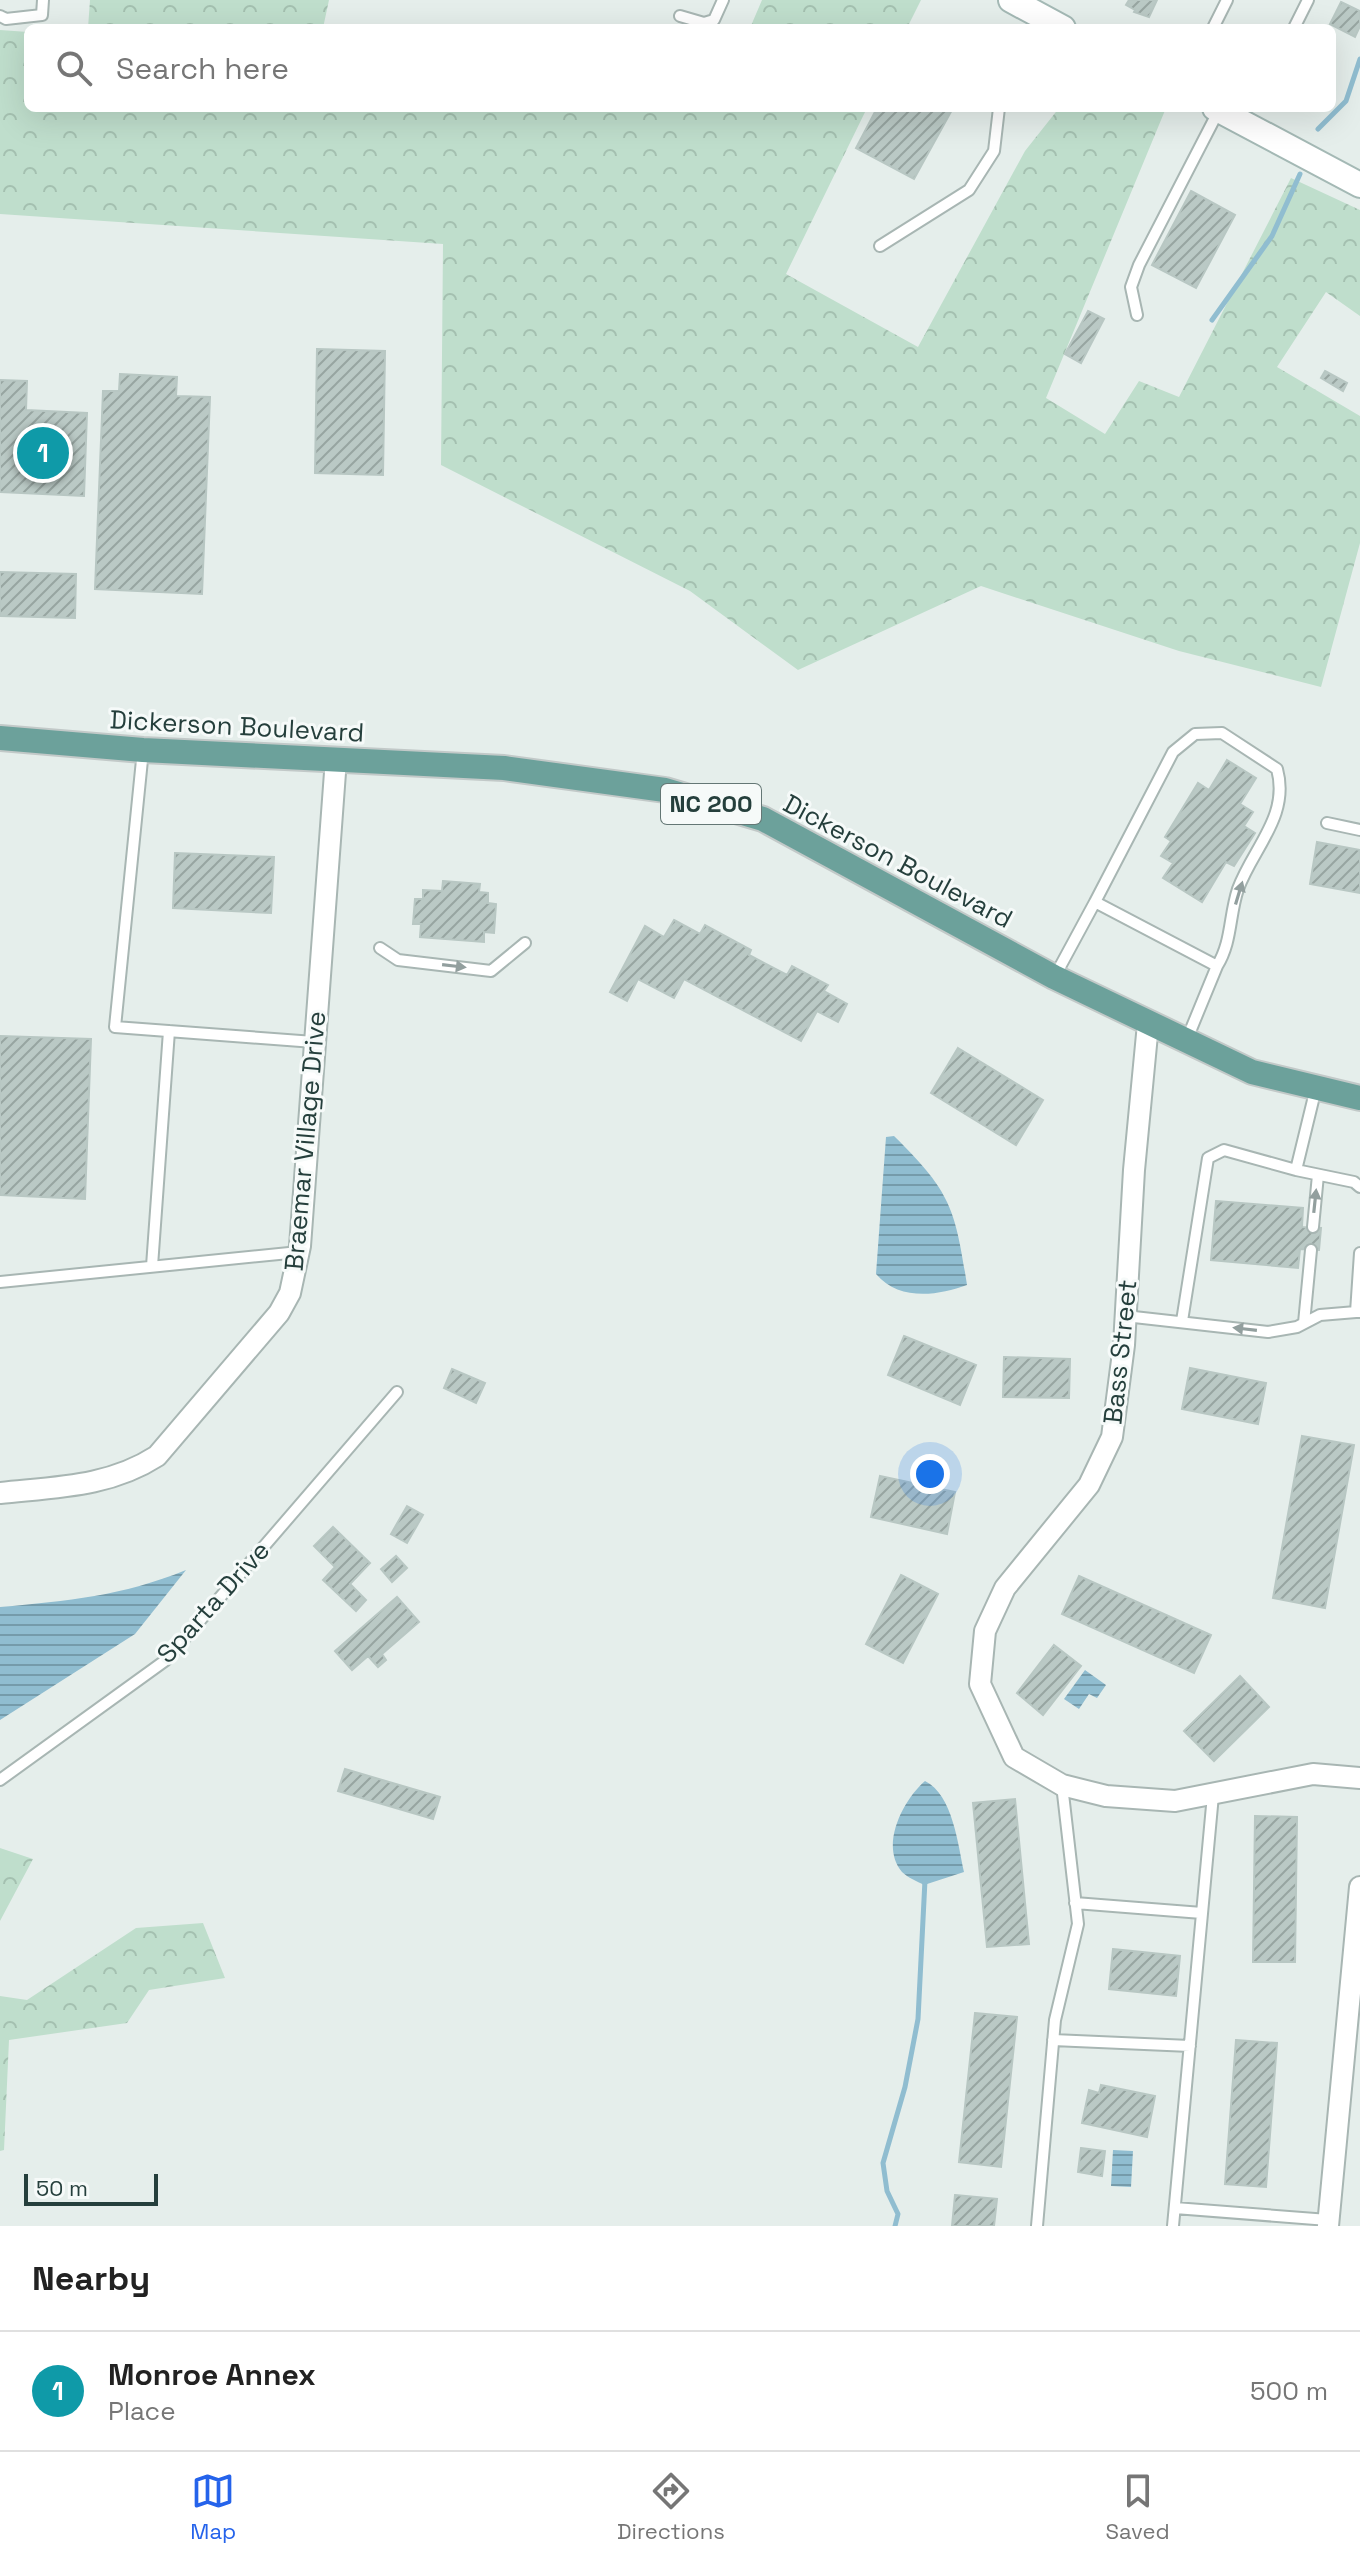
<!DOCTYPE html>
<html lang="en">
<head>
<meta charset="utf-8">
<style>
  :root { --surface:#fff; --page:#f6f6f6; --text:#222; --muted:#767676; --line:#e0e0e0; --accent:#2563eb }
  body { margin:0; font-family:"Space Grotesk",sans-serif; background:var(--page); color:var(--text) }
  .scale { position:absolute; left:24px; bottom:20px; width:134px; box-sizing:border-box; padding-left:8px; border:4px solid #253f3c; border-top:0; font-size:22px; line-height:28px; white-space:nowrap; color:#253f3c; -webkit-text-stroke:6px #f6faf9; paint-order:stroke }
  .you { position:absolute; left:930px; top:1474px; width:28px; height:28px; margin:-20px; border:6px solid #fff; border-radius:50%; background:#1a73e8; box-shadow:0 0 0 12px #1a73e833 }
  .badge { display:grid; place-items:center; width:52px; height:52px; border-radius:50%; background:var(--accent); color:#fff; font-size:26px; font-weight:700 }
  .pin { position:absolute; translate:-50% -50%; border:4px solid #fff; box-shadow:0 2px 8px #0006 }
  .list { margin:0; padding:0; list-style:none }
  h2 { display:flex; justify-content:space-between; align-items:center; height:104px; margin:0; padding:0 32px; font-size:34px }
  h2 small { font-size:26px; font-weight:400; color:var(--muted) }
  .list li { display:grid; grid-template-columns:52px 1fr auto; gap:24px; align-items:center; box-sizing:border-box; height:120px; padding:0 32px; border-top:2px solid var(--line) }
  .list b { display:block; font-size:30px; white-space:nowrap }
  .list p { margin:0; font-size:26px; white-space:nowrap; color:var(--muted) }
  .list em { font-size:26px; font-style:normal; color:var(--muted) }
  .icon { flex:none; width:44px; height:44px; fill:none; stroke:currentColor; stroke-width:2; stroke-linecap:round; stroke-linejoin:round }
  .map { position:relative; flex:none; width:1360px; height:2226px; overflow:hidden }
  .search { position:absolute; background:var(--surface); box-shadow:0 8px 32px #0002; left:24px; right:24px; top:24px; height:88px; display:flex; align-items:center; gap:20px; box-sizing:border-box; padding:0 28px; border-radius:12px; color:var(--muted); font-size:30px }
  .sheet { height:224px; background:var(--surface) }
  nav { display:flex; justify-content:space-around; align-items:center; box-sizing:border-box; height:112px; border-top:2px solid var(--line); background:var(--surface); font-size:22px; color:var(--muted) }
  nav a { display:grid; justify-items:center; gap:4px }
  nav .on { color:var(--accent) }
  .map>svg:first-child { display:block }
</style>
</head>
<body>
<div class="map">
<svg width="1360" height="2226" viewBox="0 0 1360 2226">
  <defs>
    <pattern id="forest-crowns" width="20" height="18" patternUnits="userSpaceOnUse" patternTransform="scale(2)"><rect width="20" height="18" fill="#bfdecc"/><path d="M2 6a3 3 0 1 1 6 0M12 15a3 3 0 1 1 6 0" fill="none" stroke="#a4c0b0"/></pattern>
    <pattern id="water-rules" width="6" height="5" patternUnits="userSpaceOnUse" patternTransform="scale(2)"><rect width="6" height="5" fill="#90bdd0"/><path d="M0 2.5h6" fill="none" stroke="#759baa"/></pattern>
    <pattern id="building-hatch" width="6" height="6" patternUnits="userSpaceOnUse" patternTransform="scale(2)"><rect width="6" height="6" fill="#bac9c5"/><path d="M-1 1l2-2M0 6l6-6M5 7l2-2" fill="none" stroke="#97a5a1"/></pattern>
  </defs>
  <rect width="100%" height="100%" fill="#e5eeeb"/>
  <path fill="url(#forest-crowns)" d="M90,0H329L323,28H88Z
    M762,0H921L907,28H750Z
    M0,30L28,32V108H684L699,112L702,108H867L786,274L918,347L1025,151L1059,108H1166L1046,398L1105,434L1139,381L1179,397L1291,178L1360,210V316L1326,292L1277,367L1360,416V543L1321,687L1179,651L981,586L798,670L690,591L441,465L443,244L0,214Z
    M0,1848L33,1859L0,1921Z
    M203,1923L225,1978L149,1990L127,2023L9,2040L4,2150L0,2151V1996L27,2000L136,1928Z"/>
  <path fill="url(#water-rules)" d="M894,1136C951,1192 955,1208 967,1285C937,1296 899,1301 876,1274L886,1137Z
    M186,1570L135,1634L0,1720V1607C68,1601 122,1596 186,1570Z
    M1085,1670L1106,1685L1097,1698L1089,1694L1079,1709L1064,1699Z
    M925,1781C953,1795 958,1845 964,1872L924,1885C917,1881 908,1878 902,1872C879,1845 904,1799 925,1781Z
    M1113,2150L1133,2151L1131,2187L1111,2186Z"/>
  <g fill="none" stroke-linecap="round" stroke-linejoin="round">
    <path stroke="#90bdd0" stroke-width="5" d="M1318,129L1346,101L1360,59
      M1212,320L1272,236L1300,174
      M895,2226L898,2214L887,2191L883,2163L905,2087L918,2019L925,1880"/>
  </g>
  <path fill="url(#building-hatch)" stroke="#b8c7c3" stroke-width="2" d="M1129,0H1157L1149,17L1134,12L1135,10L1126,5Z
    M1341,2L1360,11V26L1355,37L1330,24Z
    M877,108H953L914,179L856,148Z
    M1191,191L1235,215L1196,288L1152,265Z
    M1088,311L1104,319L1081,363L1065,354Z
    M317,349L385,351L383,475L315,473Z
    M1325,371L1347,383L1343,391L1321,378Z
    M120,374L177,377L176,396L210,397L202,594L95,589L103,391H119Z
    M0,380L27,381L26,410L87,413L84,496L0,492Z
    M0,572L76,574L75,618L0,616Z
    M1227,760L1256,778L1240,804L1253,812L1244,826L1255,833L1234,866L1226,862L1202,902L1163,878L1173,863L1161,856L1171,841L1165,837L1198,783L1209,790Z
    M1317,842L1360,850V893L1310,884Z
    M175,853L274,857L271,913L173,908Z
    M443,881L480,884L479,892L488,893V903L496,904L494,933L484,932V942L420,937L421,924H413L415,899H423V890L442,891Z
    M674,920L700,934L705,925L751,950L749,955L787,975L792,966L828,985L824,991L847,1004L838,1022L817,1011L801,1041L684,979L674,998L638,979L627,1001L610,992L645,926L664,937Z
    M0,1036L91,1039L85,1199L0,1195Z
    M958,1048L1043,1100L1016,1145L931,1093Z
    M1216,1201L1303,1208L1302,1227L1321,1228L1319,1250L1300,1249L1298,1268L1211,1260Z
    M904,1336L976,1365L960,1405L888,1375Z
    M1004,1357L1070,1359L1069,1398L1003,1397Z
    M1190,1368L1266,1383L1258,1424L1182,1409Z
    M452,1369L485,1383L476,1403L444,1388Z
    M1302,1436L1354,1445L1325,1608L1273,1598Z
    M880,1476L955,1492L947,1534L871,1517Z
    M407,1506L423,1515L407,1543L391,1534Z
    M333,1527L370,1563L350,1584L366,1600L356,1611L323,1580L335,1567L314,1546Z
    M396,1556L407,1568L392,1582L381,1569Z
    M901,1575L938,1594L903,1663L866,1644Z
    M1079,1576L1211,1635L1194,1673L1062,1614Z
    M397,1597L419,1622L382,1654L386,1660L378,1667L368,1656L352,1670L335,1651Z
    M1054,1645L1081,1666L1043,1715L1017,1693Z
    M1240,1676L1269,1707L1214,1761L1184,1731Z
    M345,1769L440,1797L433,1819L338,1791Z
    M1015,1799L1029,1944L987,1947L973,1803Z
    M1255,1816L1297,1817L1295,1962H1253Z
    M1113,1949L1180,1956L1176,1996L1109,1989Z
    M975,2013L1017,2017L1001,2167L959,2162Z
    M1236,2040L1277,2043L1266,2187L1225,2184Z
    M1101,2085L1155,2096L1147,2137L1082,2123L1089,2090L1099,2093Z
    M1081,2148L1105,2151L1102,2176L1078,2172Z
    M955,2195L997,2199L994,2226H952Z"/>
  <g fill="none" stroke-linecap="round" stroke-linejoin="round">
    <g stroke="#a8b6b3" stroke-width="14">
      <path id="lane" d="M0,16L6,19L42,15L43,0
        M680,16L704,23L714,20L723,0
        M1213,28L1227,0
        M1294,28L1308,0
        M880,246L969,190L994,151L999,108
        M1137,315L1131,287L1139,265L1219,110
        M143,750L115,1027L314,1042
        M1327,823L1360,830
        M1095,902L1173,752L1195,734L1222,733L1277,769C1290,816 1253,848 1238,889C1229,916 1232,942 1217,966
        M380,948L398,960L491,971L525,943
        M1055,976L1095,902L1217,966L1187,1039
        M1316,1088L1296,1170L1354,1182L1360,1187
        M1313,1227L1318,1175
        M1360,1253L1356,1312H1360
        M152,1266L169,1031
        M0,1282L299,1252
        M1125,1316L1268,1332L1297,1327L1320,1315L1356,1312
        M1182,1321L1208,1158L1224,1150L1296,1170
        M1304,1323L1311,1250
        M0,1780L166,1660L397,1392
        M1075,1903L1202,1913
        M1053,2040L1190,2046
        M1175,2208L1328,2220
        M1037,2226L1055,2020L1078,1924L1062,1785
        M1173,2226L1213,1795"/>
    </g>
    <g stroke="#a8b6b3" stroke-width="24">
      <path id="street" d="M1148,1024L1134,1170L1124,1345L1112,1437L1089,1485L1005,1588L985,1631L980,1684L1014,1757L1062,1785L1106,1796L1175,1801L1313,1774L1360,1778
        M0,1493C56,1487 109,1487 157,1456L279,1313L290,1293L300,1246L336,759
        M1328,2226L1360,1887"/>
    </g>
    <g stroke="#a4b9b5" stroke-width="28">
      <path id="secondary" d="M1011,0L1063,28
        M1215,108L1360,185"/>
    </g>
    <g stroke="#c2c9c8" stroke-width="28">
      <path id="primary" d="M0,738L143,750L504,768L665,790L763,819L1054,977L1252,1072L1360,1098"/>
    </g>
    <use href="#lane" stroke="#fff" stroke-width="10"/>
    <use href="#street" stroke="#fff" stroke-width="20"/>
    <use href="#secondary" stroke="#fff" stroke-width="24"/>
    <use href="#primary" stroke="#6ca19b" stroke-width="24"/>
  </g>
  <defs><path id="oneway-solid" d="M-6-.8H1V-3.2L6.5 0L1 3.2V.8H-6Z" transform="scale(2)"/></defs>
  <g fill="#929f9e">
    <use href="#oneway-solid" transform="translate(1239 893) rotate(-73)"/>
    <use href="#oneway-solid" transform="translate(454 966) rotate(7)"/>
    <use href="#oneway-solid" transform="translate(1315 1201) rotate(-84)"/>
    <use href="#oneway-solid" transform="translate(1245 1329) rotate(-173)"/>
  </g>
  <g text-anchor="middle" stroke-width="6" stroke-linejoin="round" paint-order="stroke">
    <rect fill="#f6faf9" stroke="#647775" stroke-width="2" x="661" y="784" width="100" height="40" rx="6"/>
    <g font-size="24" font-weight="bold" fill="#253f3c">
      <text x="711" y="812">NC 200</text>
    </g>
    <g font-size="26" fill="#253f3c" stroke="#f6faf9">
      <text transform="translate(237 726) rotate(3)" y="9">Dickerson Boulevard</text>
      <text transform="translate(898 861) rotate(28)" y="9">Dickerson Boulevard</text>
      <text transform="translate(305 1141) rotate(-85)" y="9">Braemar Village Drive</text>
      <text transform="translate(1120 1352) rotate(-84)" y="9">Bass Street</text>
      <text transform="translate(213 1602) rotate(-48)" y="9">Sparta Drive</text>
    </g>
  </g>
</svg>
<div class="scale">50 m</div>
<div class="you"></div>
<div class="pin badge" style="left:43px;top:453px;background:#0f9aa8">1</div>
<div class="search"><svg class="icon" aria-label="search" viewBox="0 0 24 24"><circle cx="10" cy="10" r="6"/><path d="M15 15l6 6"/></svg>Search here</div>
</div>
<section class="sheet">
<h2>Nearby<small></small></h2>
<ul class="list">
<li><span class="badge" style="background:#0f9aa8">1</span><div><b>Monroe Annex</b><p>Place</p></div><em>500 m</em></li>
</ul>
</section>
<nav>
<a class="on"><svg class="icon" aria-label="map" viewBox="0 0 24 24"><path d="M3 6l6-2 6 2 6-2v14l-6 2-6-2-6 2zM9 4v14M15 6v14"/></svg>Map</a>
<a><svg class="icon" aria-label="directions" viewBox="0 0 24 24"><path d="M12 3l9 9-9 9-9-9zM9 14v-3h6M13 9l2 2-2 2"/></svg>Directions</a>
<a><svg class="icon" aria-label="saved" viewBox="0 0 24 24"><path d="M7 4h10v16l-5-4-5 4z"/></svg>Saved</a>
</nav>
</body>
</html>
